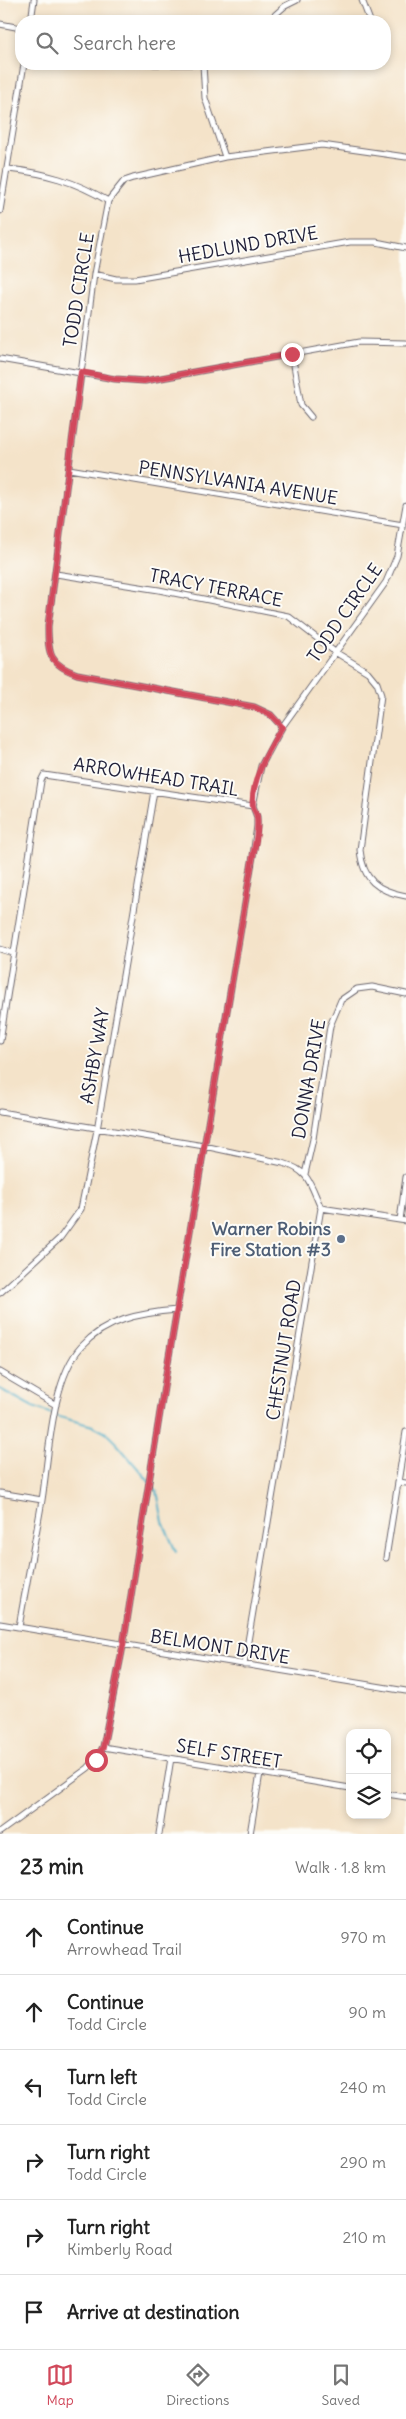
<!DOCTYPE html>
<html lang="en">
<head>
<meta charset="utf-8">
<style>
  :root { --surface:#fff; --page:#f2f2f2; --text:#222; --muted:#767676; --line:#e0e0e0; --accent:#d1495b }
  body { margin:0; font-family:Delius,sans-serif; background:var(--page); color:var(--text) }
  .controls { position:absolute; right:15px; bottom:15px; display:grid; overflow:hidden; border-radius:10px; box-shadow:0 2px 8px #0003 }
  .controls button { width:45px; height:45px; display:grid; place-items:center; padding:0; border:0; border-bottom:1px solid var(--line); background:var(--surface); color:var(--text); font:25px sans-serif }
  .stop { position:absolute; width:15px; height:15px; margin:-11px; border:4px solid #d1495b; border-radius:50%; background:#fff }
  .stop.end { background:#d1495b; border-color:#fff; box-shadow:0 1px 5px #0008 }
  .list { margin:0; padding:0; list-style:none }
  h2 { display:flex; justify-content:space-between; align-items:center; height:65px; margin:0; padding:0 20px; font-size:21px }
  h2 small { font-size:16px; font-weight:400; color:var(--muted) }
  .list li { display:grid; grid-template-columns:32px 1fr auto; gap:15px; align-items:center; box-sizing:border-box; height:75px; padding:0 20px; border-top:1px solid var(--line) }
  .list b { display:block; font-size:19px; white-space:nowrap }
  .list p { margin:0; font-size:16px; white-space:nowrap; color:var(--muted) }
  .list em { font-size:16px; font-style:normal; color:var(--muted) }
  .icon { flex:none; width:28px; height:28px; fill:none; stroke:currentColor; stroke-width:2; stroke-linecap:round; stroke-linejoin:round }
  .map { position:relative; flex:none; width:406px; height:1834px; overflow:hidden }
  .search { position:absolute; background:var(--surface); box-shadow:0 2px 8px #0003; left:15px; right:15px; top:15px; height:55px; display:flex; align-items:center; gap:12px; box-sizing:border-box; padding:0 18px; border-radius:20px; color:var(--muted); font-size:19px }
  .sheet { height:515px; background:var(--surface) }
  nav { display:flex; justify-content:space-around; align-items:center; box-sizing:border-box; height:70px; border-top:1px solid var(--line); background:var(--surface); font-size:14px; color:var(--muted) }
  nav a { display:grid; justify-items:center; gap:2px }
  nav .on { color:var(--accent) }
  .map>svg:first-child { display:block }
</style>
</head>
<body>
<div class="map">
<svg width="406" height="1834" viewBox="0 0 406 1834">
  <rect width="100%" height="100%" fill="#fdfcf7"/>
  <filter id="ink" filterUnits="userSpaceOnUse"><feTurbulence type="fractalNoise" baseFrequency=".02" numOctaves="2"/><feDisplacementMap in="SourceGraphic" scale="10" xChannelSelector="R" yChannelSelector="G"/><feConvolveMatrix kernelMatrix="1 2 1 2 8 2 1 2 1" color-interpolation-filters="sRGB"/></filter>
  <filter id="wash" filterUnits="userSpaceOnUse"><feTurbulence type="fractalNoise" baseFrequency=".0096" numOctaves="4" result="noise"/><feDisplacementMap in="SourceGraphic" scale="20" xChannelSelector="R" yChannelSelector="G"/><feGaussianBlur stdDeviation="1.12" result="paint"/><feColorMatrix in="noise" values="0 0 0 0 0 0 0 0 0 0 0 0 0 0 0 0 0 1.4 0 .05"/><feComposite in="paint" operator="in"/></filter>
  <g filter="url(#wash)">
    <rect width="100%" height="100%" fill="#f4e3c9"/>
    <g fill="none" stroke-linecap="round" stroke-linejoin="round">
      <path stroke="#46acc6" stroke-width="2" d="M0,1389L33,1407L52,1414
        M56,1416L93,1426L106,1433L117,1444L157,1491L163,1522L176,1552"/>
    </g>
  </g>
  <g filter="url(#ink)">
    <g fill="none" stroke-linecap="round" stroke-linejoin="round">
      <g stroke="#6c666d" stroke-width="7">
        <path id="street" d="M362,0L370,21
          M31,21L34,0
          M268,21L285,6L297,0
          M0,24L21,28
          M154,64H206
          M203,64L205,98L225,157
          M8,169C45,173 75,181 108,201
          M0,211L24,64
          M94,274L116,279H135L350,242H376L406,248
          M292,354L301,405L311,417
          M0,359L115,379L145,381L359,342L406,343
          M69,469L403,525
          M56,574L159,590L288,616L335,652L368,672L377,683L381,695L380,703L360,850C363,880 377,891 406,896
          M282,727L271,715L254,707L77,674C49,664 48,654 48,626L94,274L108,201L124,181L133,178L225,157L322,145L406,157
          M0,949L13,953
          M0,1041L41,781L44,775L253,806
          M0,1112L204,1146L283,1163C310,1171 310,1184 321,1208L244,1665
          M305,1174L313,1139L330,1026L341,1000L357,989L372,987L406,994
          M321,1208L406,1221
          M400,1220L406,1177
          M0,1293L60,1238L81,1209L97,1130L154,791
          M0,1372L56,1405
          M399,1482L406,1483
          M0,1493L42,1500
          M386,1558L406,1432
          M0,1624L406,1691
          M19,1627C26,1585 35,1542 42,1500C49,1457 51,1380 81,1347C106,1319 141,1313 177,1310
          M103,1747L350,1788
          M387,1794L406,1797
          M0,1832L88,1768L96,1759L103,1747L123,1646L167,1368L253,856L257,826V817L253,806L261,766L282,727L386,582L397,556L406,505
          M159,1834L171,1758
          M250,1834L260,1773"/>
      </g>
      <use href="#street" stroke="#fff" stroke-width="5"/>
    </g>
  </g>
  <g fill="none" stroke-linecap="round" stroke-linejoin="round" filter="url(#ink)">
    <path stroke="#d1495b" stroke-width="6" d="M96,1760L103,1747L123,1646L167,1368L253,856C255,844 259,830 257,817C257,814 254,810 253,807C250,781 270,748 282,727L271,715L254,707L77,674C49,664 48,654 48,626L81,372L115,379L144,381L292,354"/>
  </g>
  <circle fill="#5c6f8a" stroke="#fdfcf7" stroke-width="2" cx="341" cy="1239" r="5"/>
  <g text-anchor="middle" stroke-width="4" stroke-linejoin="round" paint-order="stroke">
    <g font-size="18" fill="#22223b" stroke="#fdfcf7">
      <text transform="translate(248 245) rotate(-10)" y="6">HEDLUND DRIVE</text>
      <text transform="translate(79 290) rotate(-81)" y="6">TODD CIRCLE</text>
      <text transform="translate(238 483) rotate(9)" y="6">PENNSYLVANIA AVENUE</text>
      <text transform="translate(216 588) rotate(11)" y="6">TRACY TERRACE</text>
      <text transform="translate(345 613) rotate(-55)" y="6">TODD CIRCLE</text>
      <text transform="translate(156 777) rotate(9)" y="6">ARROWHEAD TRAIL</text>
      <text transform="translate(95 1056) rotate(-80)" y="6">ASHBY WAY</text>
      <text transform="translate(309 1079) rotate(-80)" y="6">DONNA DRIVE</text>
      <text transform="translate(284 1350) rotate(-81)" y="6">CHESTNUT ROAD</text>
      <text transform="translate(220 1647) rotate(9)" y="6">BELMONT DRIVE</text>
      <text transform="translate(229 1754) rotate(9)" y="6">SELF STREET</text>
    </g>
    <g font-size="18" font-weight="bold" fill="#4e5e75" stroke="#fdfcf7" text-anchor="end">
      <text x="331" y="1235">Warner Robins<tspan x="331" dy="21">Fire Station #3</tspan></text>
    </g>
  </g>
</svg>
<div class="controls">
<button><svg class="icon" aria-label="locate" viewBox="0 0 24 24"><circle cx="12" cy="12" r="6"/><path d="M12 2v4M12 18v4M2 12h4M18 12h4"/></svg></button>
<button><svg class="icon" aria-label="layers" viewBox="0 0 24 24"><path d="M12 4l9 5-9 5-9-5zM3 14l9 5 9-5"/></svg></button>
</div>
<div class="stop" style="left:96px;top:1760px"></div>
<div class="stop end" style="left:292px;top:354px"></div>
<div class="search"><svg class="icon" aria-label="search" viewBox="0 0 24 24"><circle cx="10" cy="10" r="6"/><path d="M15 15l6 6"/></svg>Search here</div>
</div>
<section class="sheet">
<h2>23 min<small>Walk · 1.8 km</small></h2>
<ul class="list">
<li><svg class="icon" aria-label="ahead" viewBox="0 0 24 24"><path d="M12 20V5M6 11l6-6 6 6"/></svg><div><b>Continue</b><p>Arrowhead Trail</p></div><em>970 m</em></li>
<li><svg class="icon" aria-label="ahead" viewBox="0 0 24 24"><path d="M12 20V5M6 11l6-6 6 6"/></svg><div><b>Continue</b><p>Todd Circle</p></div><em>90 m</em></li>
<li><svg class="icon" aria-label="left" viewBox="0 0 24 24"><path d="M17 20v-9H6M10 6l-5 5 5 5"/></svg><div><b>Turn left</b><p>Todd Circle</p></div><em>240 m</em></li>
<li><svg class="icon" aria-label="right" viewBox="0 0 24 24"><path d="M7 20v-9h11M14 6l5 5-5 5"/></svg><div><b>Turn right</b><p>Todd Circle</p></div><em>290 m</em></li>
<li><svg class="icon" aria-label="right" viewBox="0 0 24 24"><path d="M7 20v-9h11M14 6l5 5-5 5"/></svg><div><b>Turn right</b><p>Kimberly Road</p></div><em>210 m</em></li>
<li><svg class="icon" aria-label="arrive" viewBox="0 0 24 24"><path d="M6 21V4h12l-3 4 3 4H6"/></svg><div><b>Arrive at destination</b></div></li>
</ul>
</section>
<nav>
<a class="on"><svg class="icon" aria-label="map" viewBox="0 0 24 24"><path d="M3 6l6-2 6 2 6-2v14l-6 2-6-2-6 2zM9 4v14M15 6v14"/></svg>Map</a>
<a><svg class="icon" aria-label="directions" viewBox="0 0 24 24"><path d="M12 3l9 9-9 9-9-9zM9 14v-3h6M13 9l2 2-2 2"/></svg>Directions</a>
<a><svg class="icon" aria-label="saved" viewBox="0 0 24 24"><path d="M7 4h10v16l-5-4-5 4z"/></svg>Saved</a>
</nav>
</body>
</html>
